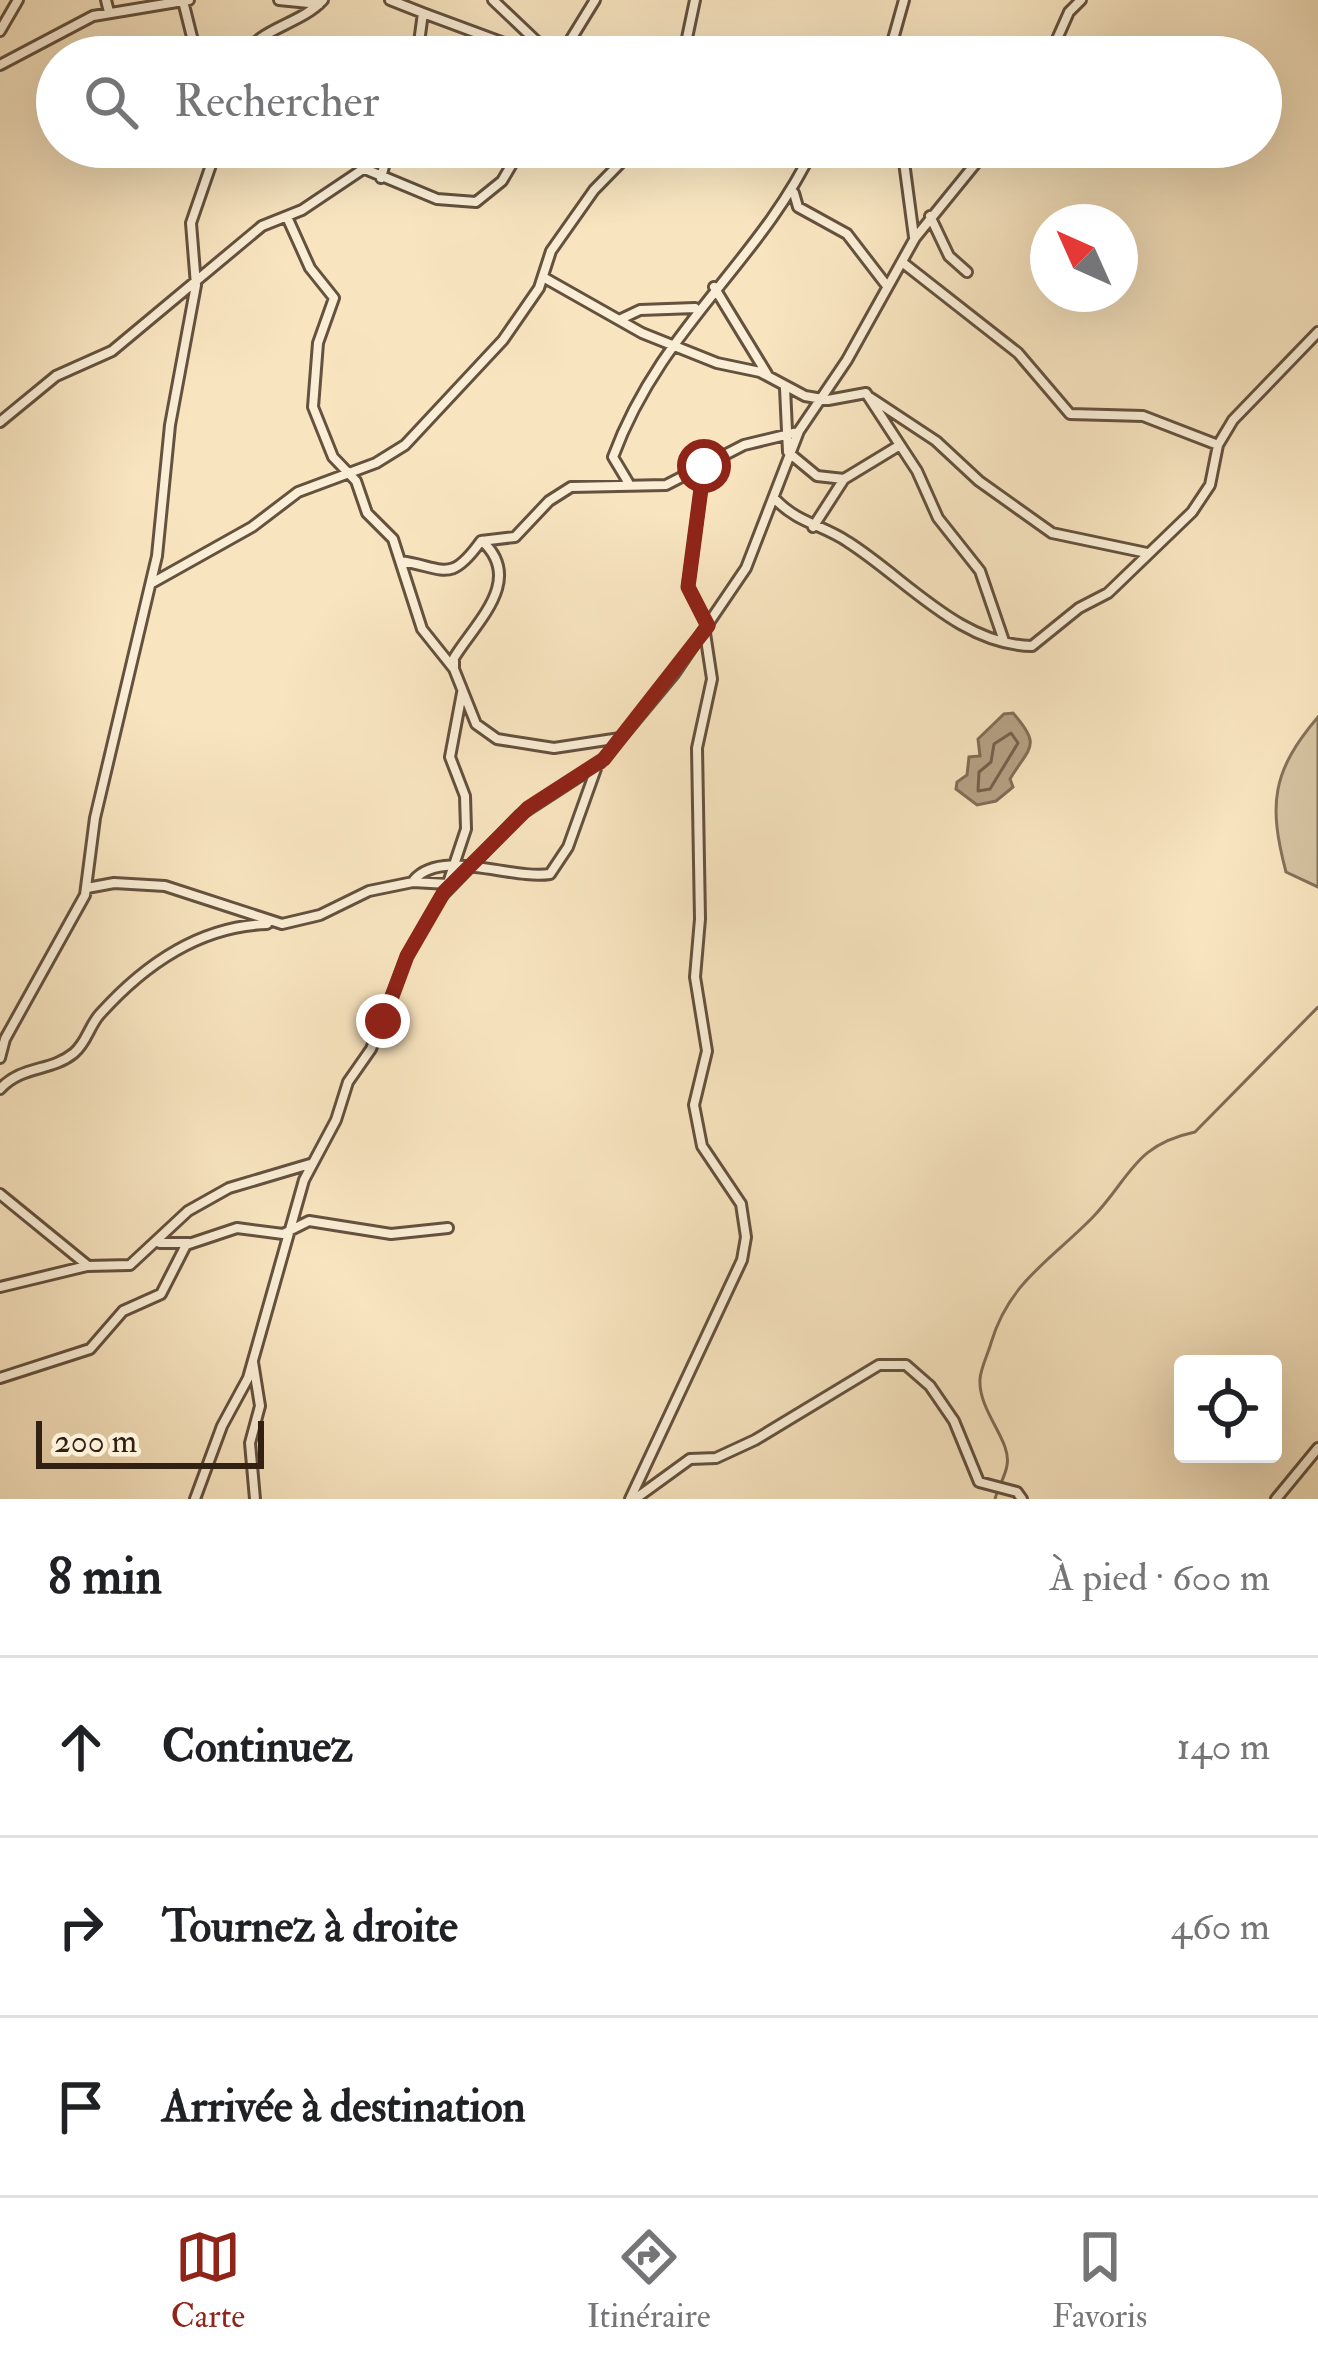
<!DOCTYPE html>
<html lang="fr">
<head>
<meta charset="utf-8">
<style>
  :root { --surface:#fff; --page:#f2f2f2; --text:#202124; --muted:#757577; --line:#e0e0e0; --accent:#8f2418 }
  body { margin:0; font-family:"IM FELL Double Pica",serif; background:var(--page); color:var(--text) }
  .controls { position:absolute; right:36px; bottom:36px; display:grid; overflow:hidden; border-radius:12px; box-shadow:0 12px 48px #0002 }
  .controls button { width:108px; height:108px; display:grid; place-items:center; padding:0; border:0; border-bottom:3px solid var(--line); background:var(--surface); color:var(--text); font:60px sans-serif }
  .compass { position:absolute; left:1030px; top:204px; width:108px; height:108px; border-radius:50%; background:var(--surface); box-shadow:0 12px 48px #0002; rotate:315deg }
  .scale { position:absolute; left:36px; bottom:30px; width:228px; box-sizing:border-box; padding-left:12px; border:6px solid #322012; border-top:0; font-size:33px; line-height:42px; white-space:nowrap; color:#322012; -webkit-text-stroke:9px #faeed6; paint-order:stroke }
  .stop { position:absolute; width:36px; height:36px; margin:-27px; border:9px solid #8f2418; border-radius:50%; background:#fff }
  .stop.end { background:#8f2418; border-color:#fff; box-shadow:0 3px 12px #0008 }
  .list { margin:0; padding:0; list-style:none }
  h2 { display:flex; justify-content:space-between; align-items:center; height:156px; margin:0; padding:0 48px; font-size:51px }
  h2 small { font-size:39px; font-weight:400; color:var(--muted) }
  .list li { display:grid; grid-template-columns:78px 1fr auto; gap:36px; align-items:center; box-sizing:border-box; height:180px; padding:0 48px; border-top:3px solid var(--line) }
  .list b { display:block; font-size:45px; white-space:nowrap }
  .list em { font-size:39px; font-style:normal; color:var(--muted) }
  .icon { flex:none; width:66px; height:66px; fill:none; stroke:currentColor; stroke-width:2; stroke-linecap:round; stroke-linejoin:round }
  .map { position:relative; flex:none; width:1318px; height:1499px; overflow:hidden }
  .search { position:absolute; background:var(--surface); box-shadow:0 12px 48px #0002; left:36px; right:36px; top:36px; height:132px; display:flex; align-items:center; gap:30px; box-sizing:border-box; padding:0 42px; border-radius:66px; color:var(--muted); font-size:45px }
  .sheet { height:696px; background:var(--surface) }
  nav { display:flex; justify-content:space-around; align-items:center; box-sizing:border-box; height:168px; border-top:3px solid var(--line); background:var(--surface); font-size:33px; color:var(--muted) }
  nav a { display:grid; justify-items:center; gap:6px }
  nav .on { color:var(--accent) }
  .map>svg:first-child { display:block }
</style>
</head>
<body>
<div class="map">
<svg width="1318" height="1499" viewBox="0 0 1318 1499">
  <rect width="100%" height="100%" fill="#f8e5c0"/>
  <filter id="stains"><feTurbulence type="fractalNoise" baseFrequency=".00167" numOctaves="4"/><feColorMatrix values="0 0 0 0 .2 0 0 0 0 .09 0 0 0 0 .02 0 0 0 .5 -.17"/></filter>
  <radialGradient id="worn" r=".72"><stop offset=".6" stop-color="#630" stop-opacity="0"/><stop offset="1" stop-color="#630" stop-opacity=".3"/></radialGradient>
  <path fill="#d6c4a2" stroke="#84725a" stroke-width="3" d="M1318,717V887L1286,872C1268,804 1272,771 1318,717Z"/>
  <path fill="#b5a285" stroke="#816e57" stroke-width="3" d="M1013,713C1042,746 1030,746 1010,779L1013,787L996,801L977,805L956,789L957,782L967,775L969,757L980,756L978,739L1004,714Z"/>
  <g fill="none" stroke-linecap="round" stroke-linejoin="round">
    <path stroke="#74614c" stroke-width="3" d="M1011,733L1018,743L990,789L978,791L979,772L991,762L994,744Z"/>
    <path stroke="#816e57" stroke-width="3" d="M995,1499C998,1487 1006,1475 1007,1465C1012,1441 978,1411 980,1379C981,1367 988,1354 991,1343C1009,1282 1051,1260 1093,1217C1131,1177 1134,1145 1195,1132L1318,1007"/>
    <g stroke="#64513e" stroke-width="14">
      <path id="street" d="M106,0L109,12
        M279,0L319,4
        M390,0L423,13
        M493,0L553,57
        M183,1L197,57
        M0,31L18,0
        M244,57C258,28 300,25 323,0
        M417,57L423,13L523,50L544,49
        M560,57L595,0
        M683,57L695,0
        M888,57L904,0
        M1049,57L1069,12L1081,0
        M0,65L93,16L189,0
        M902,147L914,237
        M365,169L437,199L476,202L502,181L522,147
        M381,178L389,147
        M794,193L798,207L847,234L887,286
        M930,216L949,256L967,272
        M287,217L310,268L334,298L318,343L313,407L333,457L356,481L367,513L393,539L422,629L454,669L476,724L497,739L554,748L620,738
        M902,262L1018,353L1070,414L1143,416L1218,445
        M543,277L642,333L717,363L760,372L805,396L828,400L866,393L917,471L938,518L980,571L1004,641
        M714,287L767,374
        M621,319L640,310L695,308
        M785,388L788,452L817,476L844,479
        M871,398L936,441L979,481L1052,533L1147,553
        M0,422L56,376L112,351L262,226L302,210L387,153
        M704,466L688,587L707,625
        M628,482L613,457C661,327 759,263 814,147
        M776,500C798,523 823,525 848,542C905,578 960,645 1032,646L1079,608L1108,593L1192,512L1210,485L1218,445L1233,420L1318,332
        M813,527L844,479L900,445
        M401,561C445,568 450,584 481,541L515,537L549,501L571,487L666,485L744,445L798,432
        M152,583L252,527L298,492L376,463L405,445L503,340L539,288L551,251L594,190L636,147
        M454,667V658C476,622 525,580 482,541
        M414,880C442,848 511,880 550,874L568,847L597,766
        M447,886L466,829L465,796L450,757L462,693
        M87,888L114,883L165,886L282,924L320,915L369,891L413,882L448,884
        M0,1058L5,1039L85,895L95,818L157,556L170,425L196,285L191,223L211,165V147
        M0,1089C22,1065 51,1072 74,1053C87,1042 89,1026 100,1014C144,965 200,926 267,924
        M0,1194L87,1265
        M160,1243H189
        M0,1287L87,1266L130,1265L188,1211L229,1188L310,1164
        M253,1362L260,1406L250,1443L255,1499
        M0,1378L90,1349L123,1311L161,1294L186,1245L237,1228L283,1234L309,1221L391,1234L448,1228
        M195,1499L222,1426L248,1378L304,1180L336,1120L348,1082L371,1049L407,956L441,897L520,815L600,763L674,674L746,568L799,431L847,360L915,238L989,147
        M630,1499L742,1260L746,1237L741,1204L702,1146L694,1105L707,1051L695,977L700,919L697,748L712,679L705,633
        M635,1499L690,1459L716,1458L755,1440L879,1365H906L930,1386L954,1421L979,1482L1017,1492L1022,1499
        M1276,1499L1318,1448"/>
    </g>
    <use href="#street" stroke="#faeed6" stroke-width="8"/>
  </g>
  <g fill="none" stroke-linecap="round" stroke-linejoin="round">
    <path stroke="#8f2418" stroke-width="15" d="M383,1021L407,956L444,892L528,808L604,759L708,626L688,587L704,466"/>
  </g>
  <rect width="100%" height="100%" filter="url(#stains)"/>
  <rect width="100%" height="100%" fill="url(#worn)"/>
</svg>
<div class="controls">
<button><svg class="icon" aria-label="locate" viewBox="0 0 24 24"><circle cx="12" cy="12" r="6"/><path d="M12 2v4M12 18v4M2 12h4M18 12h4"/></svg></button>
</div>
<svg class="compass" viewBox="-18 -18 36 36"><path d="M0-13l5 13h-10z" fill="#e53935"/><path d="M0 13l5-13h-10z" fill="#757577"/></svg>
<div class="scale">200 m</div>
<div class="stop" style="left:704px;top:466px"></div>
<div class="stop end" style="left:383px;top:1021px"></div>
<div class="search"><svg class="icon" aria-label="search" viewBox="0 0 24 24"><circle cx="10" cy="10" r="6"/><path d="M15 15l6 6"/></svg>Rechercher</div>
</div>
<section class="sheet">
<h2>8 min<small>À pied · 600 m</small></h2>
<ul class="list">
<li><svg class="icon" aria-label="ahead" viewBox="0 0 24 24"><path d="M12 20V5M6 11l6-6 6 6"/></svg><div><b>Continuez</b></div><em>140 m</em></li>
<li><svg class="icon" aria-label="right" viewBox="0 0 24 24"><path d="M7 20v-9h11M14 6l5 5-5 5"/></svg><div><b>Tournez à droite</b></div><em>460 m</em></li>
<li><svg class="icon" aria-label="arrive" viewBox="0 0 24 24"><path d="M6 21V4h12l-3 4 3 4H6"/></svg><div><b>Arrivée à destination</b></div></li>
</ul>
</section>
<nav>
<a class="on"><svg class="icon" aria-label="map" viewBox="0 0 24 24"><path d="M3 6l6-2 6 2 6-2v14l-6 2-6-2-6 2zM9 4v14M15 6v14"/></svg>Carte</a>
<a><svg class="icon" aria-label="directions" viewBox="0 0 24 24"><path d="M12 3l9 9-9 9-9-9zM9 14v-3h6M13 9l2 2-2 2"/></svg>Itinéraire</a>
<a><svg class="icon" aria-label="saved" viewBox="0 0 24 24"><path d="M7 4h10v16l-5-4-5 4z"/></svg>Favoris</a>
</nav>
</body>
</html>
